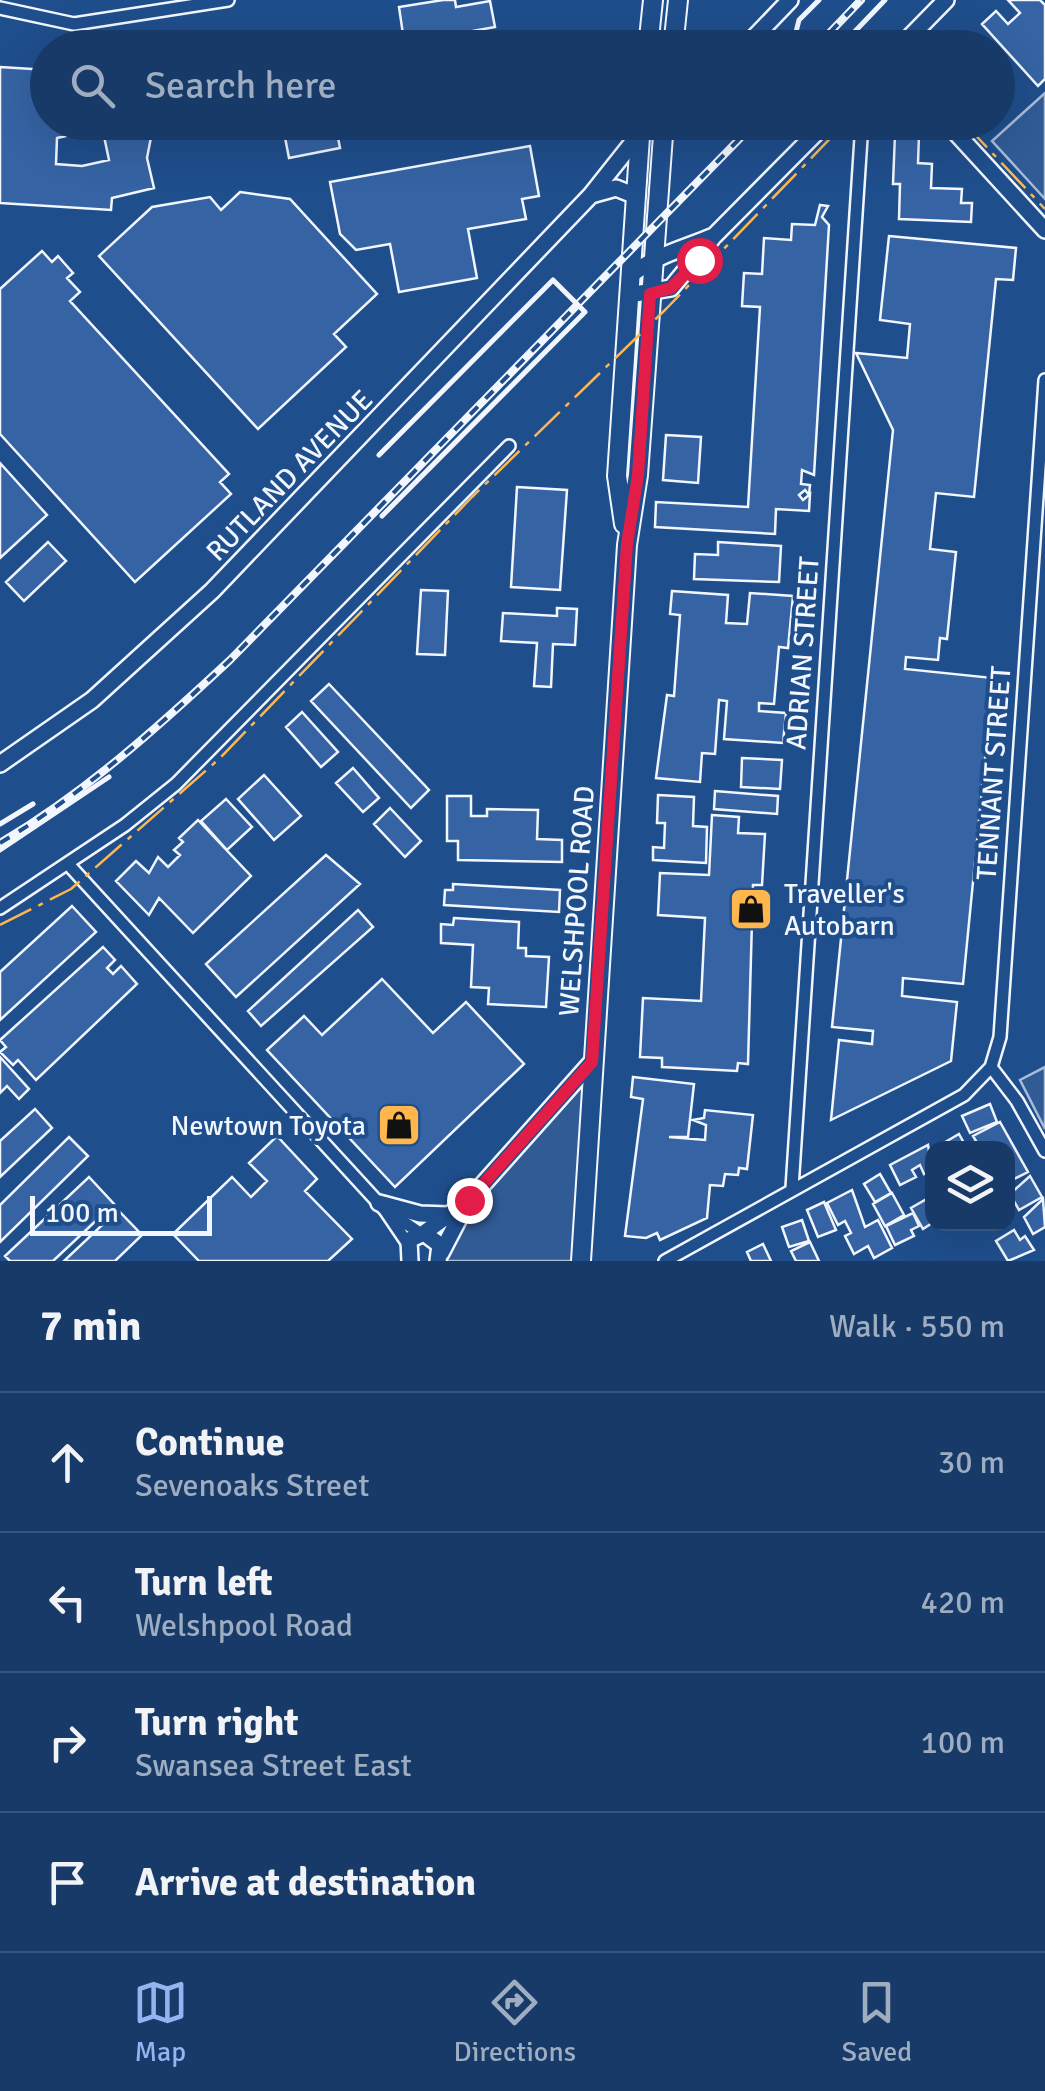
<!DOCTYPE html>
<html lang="en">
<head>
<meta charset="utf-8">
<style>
  :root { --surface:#173a69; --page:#244571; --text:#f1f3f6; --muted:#9eadc0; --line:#36547d; --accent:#95b2f1 }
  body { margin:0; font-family:Signika,sans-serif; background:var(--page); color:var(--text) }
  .controls { position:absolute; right:30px; bottom:30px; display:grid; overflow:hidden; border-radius:20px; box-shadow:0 10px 40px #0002 }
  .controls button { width:90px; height:90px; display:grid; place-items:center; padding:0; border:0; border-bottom:2px solid var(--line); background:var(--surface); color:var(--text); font:50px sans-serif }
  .scale { position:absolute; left:30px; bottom:25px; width:182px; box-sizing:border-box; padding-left:10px; border:5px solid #f2f6ff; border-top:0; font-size:28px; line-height:35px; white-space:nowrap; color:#f2f6ff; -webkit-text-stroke:8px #1f4e8c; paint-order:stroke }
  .stop { position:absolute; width:30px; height:30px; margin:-22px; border:8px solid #e11d48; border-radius:50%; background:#fff }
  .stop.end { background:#e11d48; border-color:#fff; box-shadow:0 2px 10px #0008 }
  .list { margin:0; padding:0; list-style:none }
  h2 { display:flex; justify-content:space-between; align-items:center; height:130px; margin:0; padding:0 40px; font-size:42px }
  h2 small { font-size:32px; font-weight:400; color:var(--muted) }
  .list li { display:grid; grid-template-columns:65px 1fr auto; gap:30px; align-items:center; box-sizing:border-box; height:140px; padding:0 40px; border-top:2px solid var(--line) }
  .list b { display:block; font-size:38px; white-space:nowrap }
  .list p { margin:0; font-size:32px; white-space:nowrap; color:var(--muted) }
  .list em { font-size:32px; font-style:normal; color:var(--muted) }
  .icon { flex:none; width:55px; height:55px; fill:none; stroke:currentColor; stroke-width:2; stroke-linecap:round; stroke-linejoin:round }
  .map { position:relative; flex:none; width:1045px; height:1261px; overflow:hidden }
  .search { position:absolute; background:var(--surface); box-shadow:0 10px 40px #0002; left:30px; right:30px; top:30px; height:110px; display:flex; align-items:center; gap:25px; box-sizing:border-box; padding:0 35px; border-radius:55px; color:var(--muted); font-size:38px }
  .sheet { height:690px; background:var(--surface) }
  nav { display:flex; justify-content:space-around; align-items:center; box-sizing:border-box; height:140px; border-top:2px solid var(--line); background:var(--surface); font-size:28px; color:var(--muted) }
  nav a { display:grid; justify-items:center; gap:5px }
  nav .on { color:var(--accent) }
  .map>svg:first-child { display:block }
</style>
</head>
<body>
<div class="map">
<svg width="1045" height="1261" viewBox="0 0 1045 1261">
  <rect width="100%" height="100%" fill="#1f4e8c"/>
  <path fill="#305b95" stroke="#a8bbd7" stroke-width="2.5" d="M1045,93V199L992,141Z
    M592,1062L581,1261H445L441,1253L471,1197Z
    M1045,1067V1129L1020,1080Z"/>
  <path fill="#3563a3" stroke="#f2f6ff" stroke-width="2.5" d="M443,0H455L456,7L490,1L495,27L467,32L470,48H405L399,7Z
    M1008,0H1040L1045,5V79L1038,86L982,24L996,11L1008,24L1020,13Z
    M297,33L300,48H268L266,39Z
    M0,67L48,70V122L64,126L66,136L57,138L56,164L82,166L109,160L101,122H154L147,158L154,188L112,198L111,210L0,203Z
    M282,122H335L340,148L289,158Z
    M394,122H467L396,134Z
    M895,134L919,135L918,163L932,164L931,188L962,189L961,203H972L971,222L899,219L900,184H893Z
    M530,146L539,196L522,199L526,219L468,229L477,278L399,292L390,244L356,250L340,234L330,182Z
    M240,192L290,199L377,294L334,334L346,347L258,429L99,256L152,207L210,197L221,210Z
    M820,205L828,206L822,217L829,225L814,475L802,470L801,484L810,485L809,495L805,490L799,495L803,500L810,494L809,511L776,509L775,534L655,527L656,502L748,507L760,307L742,306L744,273L762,274L764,238L791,240L792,224L815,225Z
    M889,236L1016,248L1013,280L996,279L974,497L936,493L930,549L956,552L947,639L940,638L938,660L906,657L905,669L993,678L963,984L903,978L902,996L957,1002L951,1061L831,1120L839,1040L872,1044L873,1031L832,1027L893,430L856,353L907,358L910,324L880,320Z
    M42,251L52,262L58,256L73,273L67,278L80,292L70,301L229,474L220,482L231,494L135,582L0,434V289Z
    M666,435L701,437L698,483L663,480Z
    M0,463L47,515L0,558Z
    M517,487L567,490L560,590L511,587Z
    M48,542L66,561L24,601L6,582Z
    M718,542L781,546L779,582L694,579L695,554L718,555Z
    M421,590L448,591L445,655L417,654Z
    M672,591L728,595L726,623L747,624L750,593L793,596L788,648L779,647L774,704L759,703V711L786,713L783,743L724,739L727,701L719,700L715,754L702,753L700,782L656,778L667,695L674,696L680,615L670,614Z
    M557,608L577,609L575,645L553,644L551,687L534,686L537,643L501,641L503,613L557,616Z
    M329,684L429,790L411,808L311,701Z
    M302,712L338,752L321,767L286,727Z
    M742,758L782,760L780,789L741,787Z
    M353,768L379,798L363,812L336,783Z
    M264,775L301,816L274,840L238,799Z
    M715,791L778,796L777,814L714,809Z
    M658,795L694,797L693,826L707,827L706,863L653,860V847L664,848L665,823H657Z
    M447,796H471V816H487V809L538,810L537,839L562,840V862L458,860V841H447Z
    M226,799L252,827L227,850L201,821Z
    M390,808L421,841L405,857L374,824Z
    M712,815L739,817L738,833L765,834L762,885H753L748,1064L738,1063L737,1071L662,1067V1058L640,1057L643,998L701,1001L705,918L658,915L660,873L709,875Z
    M198,820L251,876L193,933L159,898L149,915L116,881L136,861L149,873L158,857L168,867L180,855L174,850L183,842L179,838Z
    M326,855L360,884L236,997L206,964Z
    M453,884L560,890L559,912L444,905L445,890H453Z
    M72,906L96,932L0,1020V972Z
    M358,910L373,927L261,1026L248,1011Z
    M454,918L519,922L518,948H526V956L549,957L546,1007L488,1004L489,988L471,987L473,945L441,943V924L453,925Z
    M103,947L115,960L107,968L113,974L121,966L137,984L36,1080L18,1060L13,1065L0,1052L6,1047L0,1040Z
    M382,979L433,1033L466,1002L524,1064L395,1187L267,1050L304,1016L322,1035Z
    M0,1057L29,1089L19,1099L7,1086L0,1093Z
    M633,1077L694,1084L688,1137H669L705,1140L706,1125L693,1120L704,1118L705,1110L753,1115L747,1169L739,1168L738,1175L725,1174L723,1186L710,1185L707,1218L660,1240L657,1233L646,1238L625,1236L643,1099L631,1097Z
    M990,1104L997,1122L970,1133L962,1116Z
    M35,1109L52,1128L0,1177V1141Z
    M1000,1122L1028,1172L1008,1182V1148H980L973,1136Z
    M959,1134L965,1145L935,1148Z
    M277,1136L317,1179L305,1191L352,1239L328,1261H199L173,1234L232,1177L251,1197L267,1181L249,1163Z
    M69,1137L88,1156L0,1242V1205Z
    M928,1145L932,1170L924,1174L920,1165L912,1170L916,1177L900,1185L890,1165Z
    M880,1174L891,1193L875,1202L864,1184Z
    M1030,1176L1042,1197L1019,1210L1010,1194Z
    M89,1177L114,1204L53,1261H10L5,1256Z
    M852,1190L865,1227L878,1220L892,1248L874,1258L868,1246L854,1254L845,1236L851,1233L845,1221L838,1225L827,1203Z
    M892,1193L904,1215L885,1226L873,1204Z
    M932,1196V1223L923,1229L911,1208Z
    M1043,1199L1045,1227L1033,1234L1024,1217Z
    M824,1202L836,1230L818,1237L807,1210Z
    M118,1210L142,1235L115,1261H64Z
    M913,1213L919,1226L911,1230L914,1236L895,1245L886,1226Z
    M802,1220L809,1241L789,1247L782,1227Z
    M1014,1230L1020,1240L1025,1236L1034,1250L1008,1261L996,1241Z
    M810,1242L819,1261H796L791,1251Z
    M763,1244L771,1261H751L747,1252Z"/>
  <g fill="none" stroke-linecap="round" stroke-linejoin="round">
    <g stroke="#f2f6ff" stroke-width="16">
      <path id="street" d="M0,8L74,24L228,0
        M1045,380L1000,1037L991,1067L1017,1101L1045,1151
        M68,864L385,1210L408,1244
        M0,908L125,825L176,784L509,446
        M792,1188L861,138L853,122
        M389,1212L420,1233
        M665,1261L964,1095L991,1067"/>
    </g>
    <g stroke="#f2f6ff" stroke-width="20">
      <path id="secondary" d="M744,48L790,0
        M899,48L946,0
        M946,122L1045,230
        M591,195L616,188L636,196
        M630,276C655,255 683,249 714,236
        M629,295L671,288L714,236L827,122
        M0,764L92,700L212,591L591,195L641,132
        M379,1203L420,1214L448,1215
        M424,1233L469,1200L592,1062
        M441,1253L467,1203
        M410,1261L409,1240L424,1233L440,1245L438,1261"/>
    </g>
    <g stroke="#f2f6ff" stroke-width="22">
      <path id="primary" d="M648,48L653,0
        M673,48L678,0
        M624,524L617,476L641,122
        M581,1261L627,545L638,475L664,122"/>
    </g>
    <use href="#street" stroke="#1f4e8c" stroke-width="11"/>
    <use href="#secondary" stroke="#1f4e8c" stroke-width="15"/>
    <use href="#primary" stroke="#1f4e8c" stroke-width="18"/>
    <g stroke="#f2f6ff" stroke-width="8">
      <path id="rail" d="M815,48L861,0
        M0,843C86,792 157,728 230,660L756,122"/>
    </g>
    <use href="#rail" stroke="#1f4e8c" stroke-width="4" stroke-dasharray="11" stroke-linecap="butt"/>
    <path stroke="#f2f6ff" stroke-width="5" d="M792,48L799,20L819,0
      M799,48L821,41L827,48
      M839,48L885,0
      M379,455L553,280L585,312L382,516
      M0,824L33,804
      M0,850L109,777"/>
    <path stroke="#ffb74d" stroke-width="2.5" stroke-dasharray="35 8 5 8" stroke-linecap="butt" d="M963,122L1045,209
      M0,925L71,889L219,759L472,497L666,309L846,122"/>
  </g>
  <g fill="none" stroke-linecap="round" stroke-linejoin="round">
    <path stroke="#e11d48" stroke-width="12" d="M469,1200L592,1062L627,544L638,475L650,294L671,288L699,260"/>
  </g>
  <defs>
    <g id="shop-square" transform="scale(2.25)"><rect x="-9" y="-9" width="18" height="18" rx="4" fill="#ffb74d" stroke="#1f4e8c"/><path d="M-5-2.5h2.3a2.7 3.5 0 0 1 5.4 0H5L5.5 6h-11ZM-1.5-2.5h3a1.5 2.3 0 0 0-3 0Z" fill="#111"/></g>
  </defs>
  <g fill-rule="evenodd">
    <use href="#shop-square" x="751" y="909"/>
    <use href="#shop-square" x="399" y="1125"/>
  </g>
  <g text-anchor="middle" stroke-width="8" stroke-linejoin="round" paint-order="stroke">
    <g font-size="28" fill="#f2f6ff" stroke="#1f4e8c">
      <text transform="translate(289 475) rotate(-46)" y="10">RUTLAND AVENUE</text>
      <text transform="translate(802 653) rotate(-86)" y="10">ADRIAN STREET</text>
      <text transform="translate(993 773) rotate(-86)" y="10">TENNANT STREET</text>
      <text transform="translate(576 901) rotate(-86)" y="10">WELSHPOOL ROAD</text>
    </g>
    <g font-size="28" fill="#f2f6ff" stroke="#1f4e8c" text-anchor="start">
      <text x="784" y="903">Traveller's<tspan x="784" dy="32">Autobarn</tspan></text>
      <text x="366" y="1135" text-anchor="end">Newtown Toyota</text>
    </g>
  </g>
</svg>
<div class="controls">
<button><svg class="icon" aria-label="layers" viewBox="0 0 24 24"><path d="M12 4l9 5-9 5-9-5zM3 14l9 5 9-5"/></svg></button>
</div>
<div class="scale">100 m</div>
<div class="stop" style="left:699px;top:260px"></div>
<div class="stop end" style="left:469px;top:1200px"></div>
<div class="search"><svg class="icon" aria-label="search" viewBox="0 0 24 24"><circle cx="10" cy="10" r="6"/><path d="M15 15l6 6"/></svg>Search here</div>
</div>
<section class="sheet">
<h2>7 min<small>Walk · 550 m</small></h2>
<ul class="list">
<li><svg class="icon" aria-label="ahead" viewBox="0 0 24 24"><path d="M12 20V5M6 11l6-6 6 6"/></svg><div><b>Continue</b><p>Sevenoaks Street</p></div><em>30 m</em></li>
<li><svg class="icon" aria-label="left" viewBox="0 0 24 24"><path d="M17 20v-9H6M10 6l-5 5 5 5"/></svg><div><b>Turn left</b><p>Welshpool Road</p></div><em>420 m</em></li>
<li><svg class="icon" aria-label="right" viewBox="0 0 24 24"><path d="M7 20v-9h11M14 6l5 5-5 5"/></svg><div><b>Turn right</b><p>Swansea Street East</p></div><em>100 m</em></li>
<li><svg class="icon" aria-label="arrive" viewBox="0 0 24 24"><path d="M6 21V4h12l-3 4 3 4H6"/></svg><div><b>Arrive at destination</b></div></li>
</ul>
</section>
<nav>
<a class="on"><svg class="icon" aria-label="map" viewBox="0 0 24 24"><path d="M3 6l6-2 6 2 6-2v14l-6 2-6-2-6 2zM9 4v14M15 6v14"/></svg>Map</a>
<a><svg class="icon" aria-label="directions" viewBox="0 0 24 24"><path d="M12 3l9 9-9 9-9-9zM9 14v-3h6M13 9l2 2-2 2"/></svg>Directions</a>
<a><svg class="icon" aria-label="saved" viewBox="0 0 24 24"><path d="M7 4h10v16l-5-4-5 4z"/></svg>Saved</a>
</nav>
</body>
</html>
